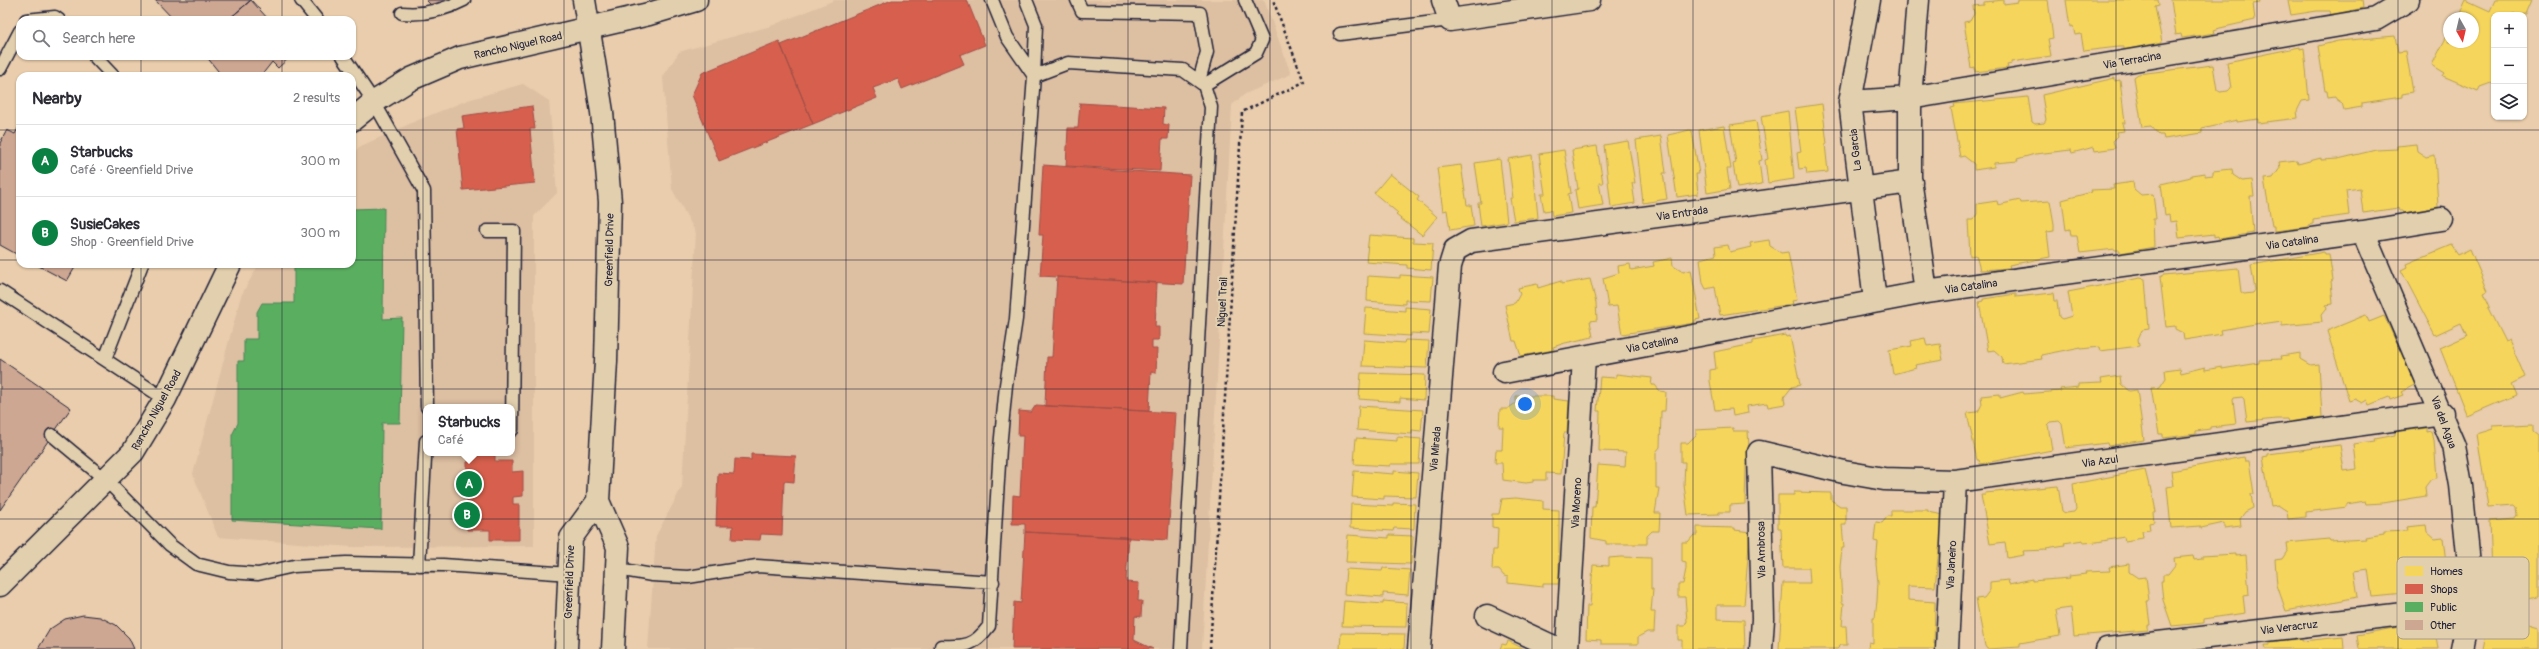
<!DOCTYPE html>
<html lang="en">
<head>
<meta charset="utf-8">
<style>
  :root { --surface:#fff; --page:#f7f7f7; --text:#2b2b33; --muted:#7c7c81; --line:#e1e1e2; --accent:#0b8043 }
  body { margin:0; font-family:Pangolin,sans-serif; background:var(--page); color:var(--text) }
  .controls { position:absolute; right:12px; top:12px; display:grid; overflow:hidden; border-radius:8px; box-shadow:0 1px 3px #0004 }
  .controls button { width:36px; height:36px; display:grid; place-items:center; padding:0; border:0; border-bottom:1px solid var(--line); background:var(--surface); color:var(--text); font:20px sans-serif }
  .compass { position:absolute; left:2443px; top:12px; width:36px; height:36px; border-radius:50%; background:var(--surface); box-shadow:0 1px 3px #0004; rotate:172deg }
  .you { position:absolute; left:1525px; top:404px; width:14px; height:14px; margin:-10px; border:3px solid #fff; border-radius:50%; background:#1a73e8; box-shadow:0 0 0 6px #1a73e833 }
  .badge { display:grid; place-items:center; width:26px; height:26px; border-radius:50%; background:var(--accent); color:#fff; font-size:13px; font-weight:700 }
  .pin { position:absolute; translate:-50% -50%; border:2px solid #fff; box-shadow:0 1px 4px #0006 }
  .popup { position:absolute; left:423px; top:404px; width:92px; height:52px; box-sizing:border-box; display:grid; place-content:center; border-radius:8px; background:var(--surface); filter:drop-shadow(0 1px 3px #0005); font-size:13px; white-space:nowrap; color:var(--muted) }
  .popup b { font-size:15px; color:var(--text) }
  .popup::after { content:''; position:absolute; left:50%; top:100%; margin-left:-8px; border:8px solid transparent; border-top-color:var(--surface) }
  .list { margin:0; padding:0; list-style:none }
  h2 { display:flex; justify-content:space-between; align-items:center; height:52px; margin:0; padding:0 16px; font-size:17px }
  h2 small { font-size:13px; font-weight:400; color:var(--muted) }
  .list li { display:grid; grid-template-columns:26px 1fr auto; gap:12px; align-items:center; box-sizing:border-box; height:72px; padding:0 16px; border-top:1px solid var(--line) }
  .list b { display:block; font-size:15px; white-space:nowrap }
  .list p { margin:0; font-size:13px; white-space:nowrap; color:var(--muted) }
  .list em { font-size:13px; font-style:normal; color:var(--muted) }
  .icon { flex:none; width:22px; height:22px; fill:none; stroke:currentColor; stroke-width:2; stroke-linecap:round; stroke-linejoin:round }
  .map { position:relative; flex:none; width:2539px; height:649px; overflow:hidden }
  .search { position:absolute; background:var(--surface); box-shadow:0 1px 3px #0004; left:16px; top:16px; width:340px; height:44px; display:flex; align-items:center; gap:10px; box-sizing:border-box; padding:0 14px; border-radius:12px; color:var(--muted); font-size:15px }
  .panel { position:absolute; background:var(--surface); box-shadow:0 1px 3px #0004; left:16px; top:72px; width:340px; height:196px; border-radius:12px }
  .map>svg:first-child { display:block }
</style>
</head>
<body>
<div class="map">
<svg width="2539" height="649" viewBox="0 0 2539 649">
  <rect width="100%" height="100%" fill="#e9cdac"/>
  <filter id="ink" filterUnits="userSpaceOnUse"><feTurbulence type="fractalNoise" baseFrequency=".025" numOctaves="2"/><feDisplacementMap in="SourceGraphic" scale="8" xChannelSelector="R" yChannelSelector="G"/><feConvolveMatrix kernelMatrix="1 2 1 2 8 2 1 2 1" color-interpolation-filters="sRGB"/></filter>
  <g filter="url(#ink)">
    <path fill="#ddbfa2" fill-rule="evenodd" d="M835,0H1264L1291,74L1245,94L1232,105L1202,649H648L656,536L682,487L696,233L672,189L663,77L679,52L771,26Z
      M523,84L549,101L557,193L534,216V546L352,547L218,537L193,474L241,296L259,264H352V155L359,147L416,121L468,100ZM426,407H512V453H426Z"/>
    <path fill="#f6d55c" stroke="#b69f52" d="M2004,0V4L2018,2V0H2048L2053,38L2048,39L2051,56L2012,62V64L2007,65L2008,68L1975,72V67L1971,68L1964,22L1970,21L1974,14L1973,6L1984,5V2Z
      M2066,0H2158L2159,6L2155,7L2162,42L2124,50V47H2118L2084,51L2081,34L2075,35L2073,26L2070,27Z
      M2171,0H2259L2260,3L2253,4L2255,20L2220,28L2214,30L2215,33L2182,38L2181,34L2176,35Z
      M2288,0H2362L2363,8L2331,15L2330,11H2317L2291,15Z
      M2466,0L2490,11L2495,0H2532L2526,14L2494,15V85L2491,83L2480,87L2478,91L2443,76L2445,73L2432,65L2449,32V42H2473V18H2455H2458Z
      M2395,36L2398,52L2406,51L2413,92L2402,94V97L2395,98L2362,103V107L2344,110L2342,103L2336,99L2335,96L2328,97L2327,91H2325L2318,46L2338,41Z
      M2300,47V49L2304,48L2309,100L2302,101L2297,111L2298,118L2258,123V119L2237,122V120L2202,128V133L2164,139L2163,135H2159L2151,126L2142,127L2134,77L2138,74L2213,65L2217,90L2220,92L2228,91L2231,88L2227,62Z
      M2115,78V81L2120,80L2125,123H2122L2124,131L2117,132L2118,136L2113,141L2115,148L2095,151L2094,147L2072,153L2071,150L2035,154L2017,159L2018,161L1994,163V167L1974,170V164L1964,156L1960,157L1951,108L1955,107L1954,104L2028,97L2032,122L2035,124L2044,123L2046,120L2042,95Z
      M1822,104L1827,144H1825L1828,172L1807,174L1806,168L1799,169L1797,153L1801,152L1795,108Z
      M1788,111L1794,179L1768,183L1765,160L1768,159L1761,116Z
      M1756,121L1762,160L1759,161L1762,184L1737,188L1733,164L1736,163L1730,125Z
      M1724,126L1731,169H1727L1730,189L1707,193L1699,130Z
      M1690,130L1692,131L1699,174H1696L1698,194L1677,197L1668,135Z
      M1661,136L1666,173H1663L1667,199L1643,203L1636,140Z
      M1628,141L1635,183H1632L1635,203L1611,207L1604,145Z
      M2416,144L2417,151L2426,157L2435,155L2438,207L2404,213L2403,211H2399L2398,208L2363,213L2360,188L2346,190L2349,215L2313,220V224L2308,225V227L2274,231V226H2272L2264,179L2273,178L2280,168L2279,162L2297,160L2298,164L2321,158V160L2338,159L2376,150L2397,149V146Z
      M1597,146L1603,183H1599L1603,205L1578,209L1575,190L1578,189L1572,150Z
      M1564,150L1571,193L1568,194L1571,213L1552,216L1551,210L1544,211L1541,194H1545L1539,154Z
      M1532,155L1538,218L1514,221L1510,198H1513L1508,159Z
      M1500,159L1507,222L1481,226L1478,203H1481L1475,163Z
      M1461,165L1467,205H1471L1474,226L1450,230L1447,210L1443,211L1437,168Z
      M2232,169L2233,175L2242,181L2252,180L2254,196H2250L2253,233L2219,239L2218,236L2214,237V234L2179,238L2177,221L2170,222L2169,214L2165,215L2161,184L2191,177V175L2205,173V176L2213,175V171Z
      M1390,174L1419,197L1417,200L1435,215L1437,217L1422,235L1396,215L1398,213L1374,193Z
      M2133,182L2134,189L2141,195L2153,194L2156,219H2153L2154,247L2120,253V250H2115V249L2080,253L2077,236H2071L2070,229L2066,230L2062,200L2092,192L2091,190L2114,189L2113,185Z
      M2020,200L2021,203L2050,201L2054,224V231L2047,232L2050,257L2009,265L2010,268L1980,270L1976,255L1970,256L1968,220H1973L1977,214V204L1997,201L1998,205Z
      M1369,235L1413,238V242L1433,243L1431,270L1407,268V265L1366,262Z
      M1769,240L1770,246L1781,253L1788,252L1797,300L1792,301L1793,304L1720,315L1715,287L1706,289L1703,283L1700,259L1716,255L1715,247L1728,245L1730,252L1751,247L1750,243Z
      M2451,245L2458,255L2470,249L2488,291L2484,293L2490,307L2488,308L2505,342L2509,340L2525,377L2511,384L2516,395L2467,416L2440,348L2467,336L2461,323L2435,335L2401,270L2407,267L2406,264Z
      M2324,252L2325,254H2329L2333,280L2331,281L2333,304L2326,305L2327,308L2321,315L2322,322L2282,326V322L2261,325V323L2221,330L2222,334L2184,340L2183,333L2175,329V326L2166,327L2160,277L2164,275L2238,268L2241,292L2244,294L2253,293L2255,290L2251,265Z
      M1672,258L1673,266L1683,272L1691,270L1700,319L1695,320V323L1622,334L1617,306L1608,307L1603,278L1619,273L1618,266L1630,264L1631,270L1654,266L1653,262Z
      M1400,275L1433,277L1431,301L1405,300V304L1367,301L1368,276L1400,278Z
      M2140,278L2145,279L2149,329L2142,330L2138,339L2139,346L2100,351L2099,347L2081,349V347L2041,355L2042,359L2003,364L2002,357L1994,350L1988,351L1979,302L1983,301V299L2016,294V297L2053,293L2054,301H2057L2059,317L2062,319L2072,316L2068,292Z
      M1590,279L1596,303L1597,320L1590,321L1593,337L1565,343L1553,347L1554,350L1521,356L1516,341H1513L1505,305L1515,303L1520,294L1518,288L1537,284L1538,288L1561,281V284Z
      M1405,307L1431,309L1429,334L1411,333V336L1364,333L1366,308L1405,311Z
      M2366,315L2369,322L2384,316L2416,384L2401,392L2403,395L2390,400L2389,397L2369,405L2367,400L2362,403L2355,399L2349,401L2327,331Z
      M1785,335L1786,337L1790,336L1800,385L1792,387L1784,397L1785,404L1768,407L1767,403L1747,406L1748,413L1733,416L1732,409L1715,410L1710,381V370L1716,369L1714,352L1753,344V341Z
      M1925,338L1927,346L1940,344L1943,360L1915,365L1916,368L1893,374L1889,350L1912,346L1911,341Z
      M1364,340L1404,343L1405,340L1429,341L1427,368L1362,366Z
      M2301,353V359L2311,365L2319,364L2322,417L2288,422L2287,419H2276L2247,422L2244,399L2242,397L2234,398L2233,400L2236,424L2210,427V429L2196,431V434L2163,438V434H2159L2151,388L2160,387L2166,378L2165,370L2180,368L2181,373L2205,367V370L2222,367V369L2259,363V360L2282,359L2281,356Z
      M1361,373L1425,375L1424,400L1400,398V402L1359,399Z
      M1616,374L1652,378L1651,385H1655L1660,391L1666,392L1665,411H1661L1660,447L1656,452V488H1659L1655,513H1660L1659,531H1652L1647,536V544H1606V541L1591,538L1592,507H1595L1598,465L1625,467L1626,452L1599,451L1600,411H1597L1600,377L1616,378Z
      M2120,376L2121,384L2129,391L2137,390L2144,440L2108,446L2107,443L2066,448L2062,424L2059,421L2051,422L2048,425L2052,450L1980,464L1979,460H1977L1967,413L1978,412L1982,404L1981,396L2000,394V398L2023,392L2024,394L2061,391L2060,389L2078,387V384L2102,383L2101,379Z
      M1516,396H1553V399L1569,401L1567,433H1564L1561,474L1546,473V480H1533V482L1526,483L1503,480L1502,463H1495L1496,450H1502L1503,427H1499L1500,409H1507L1516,403Z
      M1359,406L1423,410L1421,431L1412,430V434L1357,430Z
      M2533,424V431L2539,436V597L2509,602V599H2492L2489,521L2515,519L2517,516L2516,507L2514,505L2488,507L2477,434L2493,429V426Z
      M1733,428V431H1748L1750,465H1746L1745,504L1730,505V512H1719V514L1688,515L1684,485L1685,462H1681V443H1688L1696,435V430Z
      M2427,428V432L2432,431L2434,441L2437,478L2431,479L2425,487L2426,496L2383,503L2366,504L2365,501L2347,504V507L2306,512V517L2288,519L2287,511L2278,505L2271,506L2263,457L2268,456V454L2340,445L2344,471L2357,469L2354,444L2375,441L2374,439L2395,435V432Z
      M1397,437L1421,439L1419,464H1390V466L1354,464L1356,438L1397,441Z
      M2244,457L2245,461H2249L2254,494H2251L2253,508L2245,512L2240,519L2241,526L2224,528V523L2201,528V526L2171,528L2167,487L2173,486L2171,471Z
      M2145,470L2149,486H2151L2156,512H2153L2154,522L2149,523L2150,530L2142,531L2143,538L2125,541L2124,537L2097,542L2083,543V540L2064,543L2065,545L2046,548L2047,550L2023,551L2024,555L2007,558L2005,542L1990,544L1981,495H1985V493L2058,486L2062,511L2065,513L2074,512L2076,509L2073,484Z
      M1354,471L1394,474V471L1418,473L1416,497L1384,496V499L1352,497Z
      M1794,492L1831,493V500L1840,506H1846V525H1842L1844,548H1842L1840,567L1842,603H1844L1842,626H1846L1847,645H1841L1837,649H1779L1783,583H1810L1809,568H1783L1781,528H1778V495H1794Z
      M1516,498L1543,501V509L1559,510V584H1543V587L1508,583V577L1504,576L1499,570H1492L1493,550H1497L1498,528L1492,527V514H1499L1502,499Z
      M1393,503L1415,504L1414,529L1394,528L1393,531L1350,528L1351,504L1393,506Z
      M1891,510H1928V512L1944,515L1942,548H1939L1935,587L1908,586V600L1935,602L1934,644L1937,643V649H1868L1869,642L1873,643V618H1875L1877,601L1878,582L1876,564L1878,542L1874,541L1876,522L1882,523L1888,516H1891Z
      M2426,525L2427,532L2435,539L2443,538L2449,587H2446V590L2372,597L2368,569L2354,571L2358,597L2286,611L2277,585L2275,560L2282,559L2288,550L2287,543L2329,539L2330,541L2366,539L2365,537L2384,534V532L2408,531L2407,527Z
      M1697,527L1735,528V530L1750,532L1744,605H1717V619L1744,620L1745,649H1682V640H1678V626H1685L1687,621L1685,597H1678V584H1683L1686,569V562L1682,561V542H1688L1694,535H1697Z
      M1348,535L1389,538V535L1413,536L1411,564L1346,562Z
      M2236,554V556L2246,555L2249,595L2243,596L2245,613L2204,619V623L2172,626L2163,600L2161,581H2163V574H2168L2175,565L2174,558L2193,556L2194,560L2202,559V556Z
      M1621,557L1651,558V589H1653L1651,612H1655L1654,632H1647L1638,637V644H1601V640L1586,639L1587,606H1590L1593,565L1609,566V558Z
      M2129,564V572L2138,578L2146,577L2149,601H2147L2150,625H2148V630L2074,636L2071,608L2056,610L2060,636L2020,643V647L1987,649L1985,646L1976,599L1984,598L1990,590V582L2008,580L2009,584L2032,579V581L2070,578L2069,576L2086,574L2085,572L2110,571L2109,567Z
      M1383,568L1410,570L1408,595L1383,593V597L1344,594L1346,569L1382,571Z
      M1344,601L1383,604V601L1407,603L1406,627L1342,626Z
      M2489,619L2507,622V619L2539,628V649H2483Z
      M2430,621V624L2434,623L2438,649H2359L2357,635Z
      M1341,633L1405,634L1404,649H1340Z
      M2343,637L2344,649H2266L2265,645H2270V642L2286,640L2302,639V641Z
      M1508,641L1524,649H1500L1502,644L1506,645Z"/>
    <path fill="#d6604d" stroke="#a04d48" d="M892,0H967L985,45L960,55L964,64L902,89L898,79L873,88L877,98L813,124L781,45Z
      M779,41L813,124L719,161L692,95L702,73Z
      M1080,103L1164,108L1163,124L1169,125L1168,139H1162L1160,171L1066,166L1068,128H1078Z
      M532,106L535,129H530L535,183L463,190L457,129L464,128L462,116Z
      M1043,165L1190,175L1183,284L1040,276L1043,235H1039Z
      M1057,277L1157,283L1155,327H1159V340H1152V349H1157L1156,373L1151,372L1149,411L1045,406L1047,357H1052Z
      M1036,405L1176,413L1168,540L1025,532V524H1012L1013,495L1020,496L1023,436H1018L1019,411L1031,412Z
      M473,453H495V461H512V472L523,471V496L513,497V504H519V540H490V530H467V527H462V503H467V462L473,461Z
      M751,454L796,456L794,482L784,481L782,535L761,534L760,540L732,539L733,526H716L718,473L734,474L735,459L751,460Z
      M1025,532L1129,537L1126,582L1139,583L1138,601H1142L1141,617L1135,616L1134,640L1153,649H1012L1014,602L1021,603Z"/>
    <path fill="#5aae61" stroke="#498456" d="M384,208L383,319L402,318L400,423H382L381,529L232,520V435L238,423V361H244V339H257V312L262,303H294V264H352V209Z"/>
    <path fill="#cea792" stroke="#22223b" d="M155,0H251L228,20H174Z
      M251,0L269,20H228Z
      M426,0H450L443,6L439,2L433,7Z
      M206,56H291L278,68L272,62L261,76H222Z
      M20,125V256L0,245V143L7,130L15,134Z
      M35,264H77L67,281Z
      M0,359L71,408L0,510Z
      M83,615L100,617L116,625L129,638L134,649H38L50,629L65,619Z"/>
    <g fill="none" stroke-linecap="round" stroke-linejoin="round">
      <g stroke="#22223b" stroke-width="15">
        <path id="lane" d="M301,0L317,20
          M992,0L1007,37L1034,76
          M1077,0L1082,11L1200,13L1207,52L1199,81
          M402,13C424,15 445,10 464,0
          M26,20L55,17L59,20
          M1340,34L1450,20
          M94,56L113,76
          M343,56L374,102L424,191L427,407
          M0,69L20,31
          M1034,76L1068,63L1183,70L1204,85L1211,107L1181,649
          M1204,85L1256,53L1262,40L1245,0
          M487,231H514L512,430
          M0,291L165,399
          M105,359L142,264
          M52,435L106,480L170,545L196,564L229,572L258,574L294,566L346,563L443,565L570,574
          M419,565L426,441
          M618,569L652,575L688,577L757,566L993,582
          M941,649V646C965,647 974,646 989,626L1000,448L1006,385L1016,319L1034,76L1036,25L1026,0"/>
      </g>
      <g stroke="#22223b" stroke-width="25">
        <path id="street" d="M1443,0L1450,20L1589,0
          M1869,0L1850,102L1875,300
          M1918,0L1910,98V179L1926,292
          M1850,102L1910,98L2376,19L2408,0
          M2363,232L2454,446L2461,485L2470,574L2471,606L2462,649
          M1504,372L1926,292L2363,232L2441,219
          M1487,616L1558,649
          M1419,649L1450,266L1455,250L1471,241L1911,182
          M1567,649L1584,357
          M1761,649L1763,619L1759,452L1844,472L1884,479L1955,481L2442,413
          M1947,649L1955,481
          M2107,649L2471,606"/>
      </g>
      <g stroke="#22223b" stroke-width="25">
        <path id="secondary" d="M584,0L602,112L610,202L606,361L598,501L618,547L613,649
          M352,120L374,102L411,79L460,58L649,14L696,0
          M0,585L133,452L165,399L230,264
          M566,649L571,538L598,501"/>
      </g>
      <path stroke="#22223b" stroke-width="2.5" stroke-dasharray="3 3" stroke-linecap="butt" d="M1210,649L1242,112L1304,82L1273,0"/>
      <use href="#lane" stroke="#e2cfad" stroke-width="12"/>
      <use href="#street" stroke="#e2cfad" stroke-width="22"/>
      <use href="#secondary" stroke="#e2cfad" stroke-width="22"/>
    </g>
  </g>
  <path fill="none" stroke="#22223b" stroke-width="1" stroke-opacity="0.55" d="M141,0V20M282,0V20M423,0V649M564,0V649M705,0V649M846,0V649M987,0V649M1128,0V649M1270,0V649M1411,0V649M1552,0V649M1693,0V649M1834,0V649M1975,0V649M2116,0V649M2257,0V649M2398,0V649M141,56V76M282,56V76M0,130H20M352,130H2539M0,260H20M352,260H2539M141,264V649M282,264V649M0,389H2539M0,519H2539"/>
  <g text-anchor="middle" stroke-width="4" stroke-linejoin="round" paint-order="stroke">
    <g font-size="11" fill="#22223b" stroke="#e2cfad">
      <text transform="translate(518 45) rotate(-13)" y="4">Rancho Niguel Road</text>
      <text transform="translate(2132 60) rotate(-10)" y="4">Via Terracina</text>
      <text transform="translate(1855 150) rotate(-96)" y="4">La Garcia</text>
      <text transform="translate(1682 213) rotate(-8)" y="4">Via Entrada</text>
      <text transform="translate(2292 242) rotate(-8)" y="4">Via Catalina</text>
      <text transform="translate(609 250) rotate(-89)" y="4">Greenfield Drive</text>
      <text transform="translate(1971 286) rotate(-8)" y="4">Via Catalina</text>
      <text transform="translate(1222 302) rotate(-87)" y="4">Niguel Trail</text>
      <text transform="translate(1652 344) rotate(-11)" y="4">Via Catalina</text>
      <text transform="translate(156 410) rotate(-61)" y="4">Rancho Niguel Road</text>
      <text transform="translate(2444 422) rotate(70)" y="4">Via del Agua</text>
      <text transform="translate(1435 449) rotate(-85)" y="4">Via Mirada</text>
      <text transform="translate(2100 461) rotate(-8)" y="4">Via Azul</text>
      <text transform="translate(1576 503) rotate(-87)" y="4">Via Moreno</text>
      <text transform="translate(1761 550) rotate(-91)" y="4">Via Ambrosa</text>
      <text transform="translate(1951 565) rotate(-87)" y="4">Via Janeiro</text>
      <text transform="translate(569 582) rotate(-88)" y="4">Greenfield Drive</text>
      <text transform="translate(2289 627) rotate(-7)" y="4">Via Veracruz</text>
    </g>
  </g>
  <rect x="2397" y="557" width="132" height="82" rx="6" fill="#e2cfad" stroke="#a89b8b" stroke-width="1"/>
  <rect x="2405" y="566" width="18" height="10" fill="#f6d55c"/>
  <rect x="2405" y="584" width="18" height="10" fill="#d6604d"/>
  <rect x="2405" y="602" width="18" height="10" fill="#5aae61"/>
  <rect x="2405" y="620" width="18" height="10" fill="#cea792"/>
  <g font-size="11" fill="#22223b">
    <text x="2430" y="575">Homes</text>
    <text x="2430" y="593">Shops</text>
    <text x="2430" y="611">Public</text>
    <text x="2430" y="629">Other</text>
  </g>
</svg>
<div class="controls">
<button>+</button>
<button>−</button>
<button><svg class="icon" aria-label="layers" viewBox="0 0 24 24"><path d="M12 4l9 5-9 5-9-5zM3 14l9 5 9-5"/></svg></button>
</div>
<svg class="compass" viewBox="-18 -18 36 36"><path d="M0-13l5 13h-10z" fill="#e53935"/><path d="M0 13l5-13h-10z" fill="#7c7c81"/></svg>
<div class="you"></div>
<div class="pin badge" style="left:469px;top:484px">A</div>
<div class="popup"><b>Starbucks</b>Café</div>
<div class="pin badge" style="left:467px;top:515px">B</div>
<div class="search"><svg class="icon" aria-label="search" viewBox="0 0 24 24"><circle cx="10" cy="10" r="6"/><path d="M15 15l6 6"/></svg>Search here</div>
<section class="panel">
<h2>Nearby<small>2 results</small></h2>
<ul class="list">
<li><span class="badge">A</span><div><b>Starbucks</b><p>Café · Greenfield Drive</p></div><em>300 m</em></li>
<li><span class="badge">B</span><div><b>SusieCakes</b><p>Shop · Greenfield Drive</p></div><em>300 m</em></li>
</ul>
</section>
</div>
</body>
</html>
